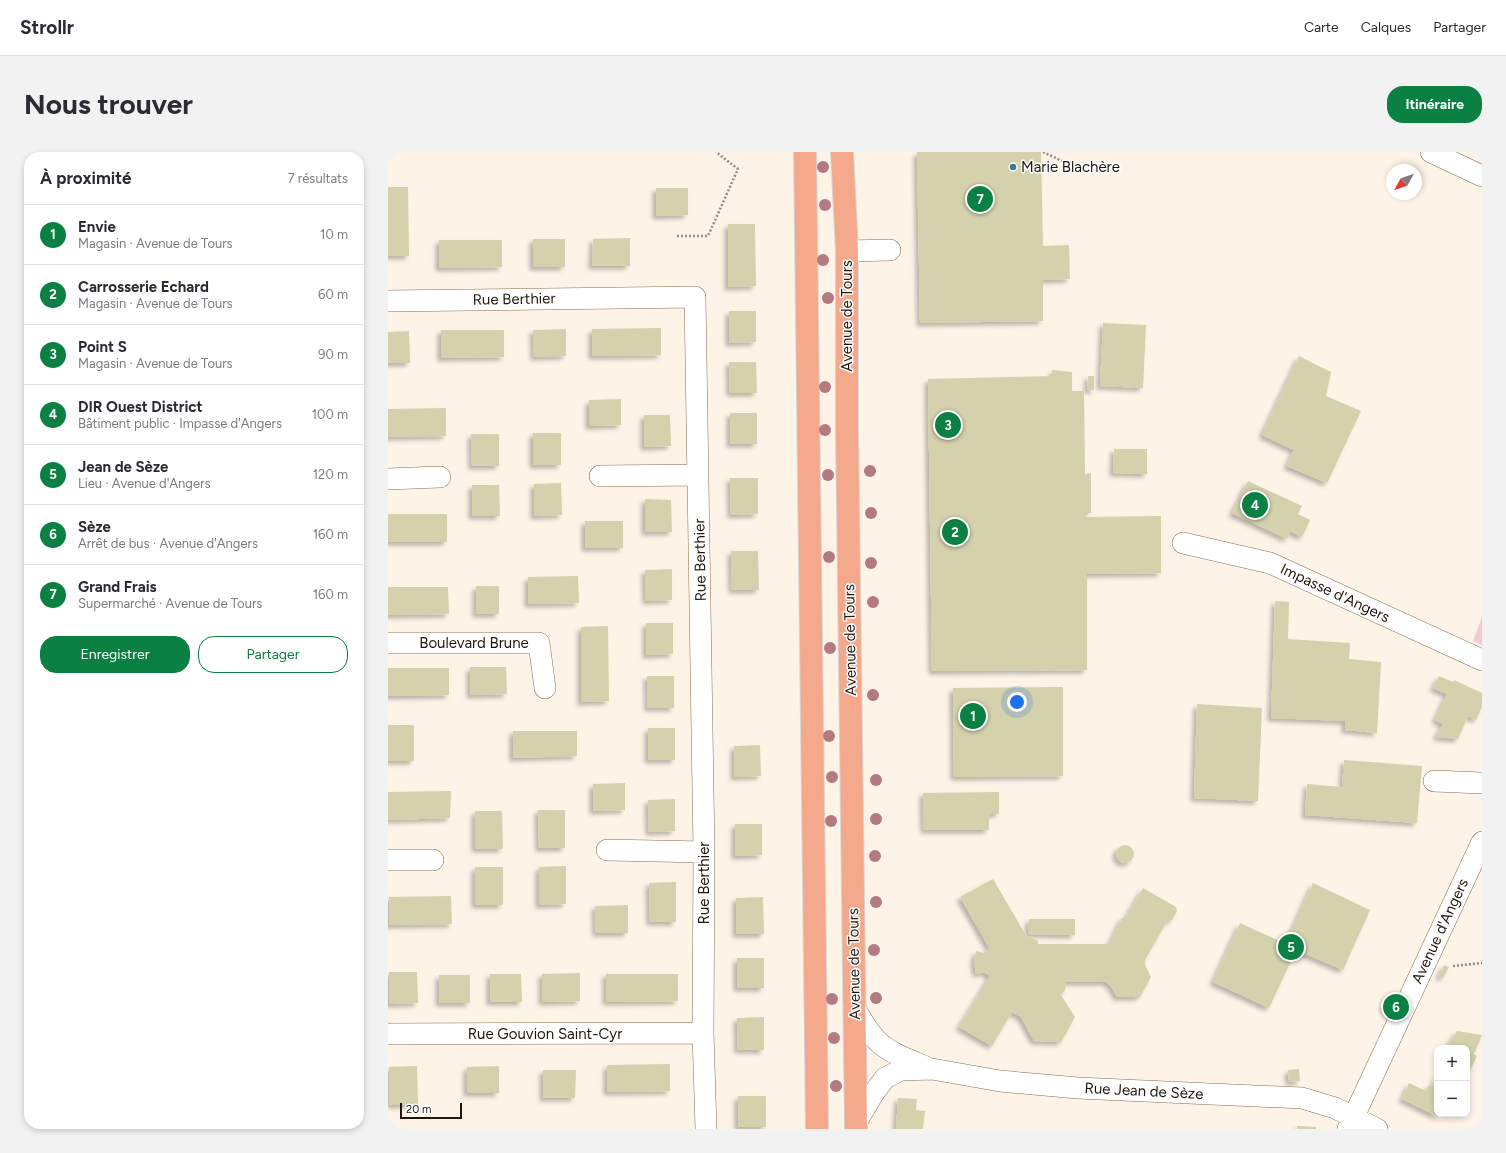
<!DOCTYPE html>
<html lang="fr">
<head>
<meta charset="utf-8">
<style>
  :root { --surface:#fff; --page:#f2f2f3; --text:#2b2b33; --muted:#7c7c81; --line:#e1e1e2; --accent:#0b8043 }
  body { margin:0; font-family:Figtree,sans-serif; background:var(--page); color:var(--text) }
  .controls { position:absolute; right:12px; bottom:12px; display:grid; overflow:hidden; border-radius:8px; box-shadow:0 2px 6px #0003 }
  .controls button { width:36px; height:36px; display:grid; place-items:center; padding:0; border:0; border-bottom:1px solid var(--line); background:var(--surface); color:var(--text); font:20px sans-serif }
  .compass { position:absolute; left:998px; top:12px; width:36px; height:36px; border-radius:50%; background:var(--surface); box-shadow:0 2px 6px #0003; rotate:230deg }
  .scale { position:absolute; left:12px; bottom:10px; width:62px; box-sizing:border-box; padding-left:4px; border:2px solid #20170c; border-top:0; font-size:11px; line-height:14px; white-space:nowrap; color:#20170c; -webkit-text-stroke:3px #fff; paint-order:stroke }
  .you { position:absolute; left:629px; top:550px; width:14px; height:14px; margin:-10px; border:3px solid #fff; border-radius:50%; background:#1a73e8; box-shadow:0 0 0 6px #1a73e833 }
  .badge { display:grid; place-items:center; width:26px; height:26px; border-radius:50%; background:var(--accent); color:#fff; font-size:13px; font-weight:700 }
  .pin { position:absolute; translate:-50% -50%; border:2px solid #fff; box-shadow:0 1px 4px #0006 }
  .list { margin:0; padding:0; list-style:none }
  h2 { display:flex; justify-content:space-between; align-items:center; height:52px; margin:0; padding:0 16px; font-size:17px }
  h2 small { font-size:13px; font-weight:400; color:var(--muted) }
  .list li { display:grid; grid-template-columns:26px 1fr auto; gap:12px; align-items:center; box-sizing:border-box; height:60px; padding:0 16px; border-top:1px solid var(--line) }
  .list b { display:block; font-size:15px; white-space:nowrap }
  .list p { margin:0; font-size:13px; white-space:nowrap; color:var(--muted) }
  .list em { font-size:13px; font-style:normal; color:var(--muted) }
  .actions { display:flex; gap:8px; padding:12px 16px }
  .actions a { flex:1; padding:9px 0; border:1px solid var(--accent); border-radius:16px; text-align:center; font-size:14px; color:var(--accent) }
  .actions .main { background:var(--accent); color:#fff }
  .map { position:relative; flex:none; width:1094px; height:977px; overflow:hidden; border-radius:16px }
  header { display:flex; align-items:center; gap:24px; box-sizing:border-box; height:56px; padding:0 20px; background:var(--surface); border-bottom:1px solid var(--line) }
  header strong { font-size:19px }
  nav { display:flex; gap:22px; margin-inline-start:auto; font-size:14px }
  .intro { display:flex; align-items:center; justify-content:space-between; box-sizing:border-box; height:96px; padding:0 24px }
  h1 { margin:0; font-size:28px }
  .button { padding:10px 18px; border-radius:16px; background:var(--accent); color:#fff; font-size:14px; font-weight:700 }
  main { display:flex; gap:24px; padding:0 24px }
  aside { flex:1; background:var(--surface); border-radius:16px; box-shadow:0 2px 6px #0003 }
  .map>svg:first-child { display:block }
</style>
</head>
<body>
<header>
<strong>Strollr</strong>
<nav><a>Carte</a><a>Calques</a><a>Partager</a></nav>
</header>
<div class="intro"><h1>Nous trouver</h1><a class="button">Itinéraire</a></div>
<main>
<aside>
<h2>À proximité<small>7 résultats</small></h2>
<ul class="list">
<li><span class="badge">1</span><div><b>Envie</b><p>Magasin · Avenue de Tours</p></div><em>10 m</em></li>
<li><span class="badge">2</span><div><b>Carrosserie Echard</b><p>Magasin · Avenue de Tours</p></div><em>60 m</em></li>
<li><span class="badge">3</span><div><b>Point S</b><p>Magasin · Avenue de Tours</p></div><em>90 m</em></li>
<li><span class="badge">4</span><div><b>DIR Ouest District</b><p>Bâtiment public · Impasse d'Angers</p></div><em>100 m</em></li>
<li><span class="badge">5</span><div><b>Jean de Sèze</b><p>Lieu · Avenue d'Angers</p></div><em>120 m</em></li>
<li><span class="badge">6</span><div><b>Sèze</b><p>Arrêt de bus · Avenue d'Angers</p></div><em>160 m</em></li>
<li><span class="badge">7</span><div><b>Grand Frais</b><p>Supermarché · Avenue de Tours</p></div><em>160 m</em></li>
</ul>
<div class="actions"><a class="main">Enregistrer</a><a>Partager</a></div>
</aside>
<div class="map">
<svg width="1094" height="977" viewBox="0 0 1094 977">
  <defs>
    <filter id="shadow"><feDropShadow dx="-3.5" dy="3.5" stdDeviation="2" flood-color="#0004"/></filter>
  </defs>
  <rect width="100%" height="100%" fill="#fef3e7"/>
  <path fill="#f9c7ce" d="M1094,465V493L1085,489Z"/>
  <path fill="#d4d1ac" filter="url(#shadow)" d="M529,0H653L655,94L681,93L682,127L655,128V169L532,171Z
    M0,35H20L21,104H0Z
    M268,36H300V63L268,64Z
    M340,72H367L368,134L340,135Z
    M242,86V114H204L205,87Z
    M145,87H177V115H145Z
    M51,88H114V115L51,116Z
    M341,159H368V190L341,191Z
    M715,171L758,173L755,236L712,234Z
    M273,176V203L204,204V177Z
    M178,177V204L146,205L145,178Z
    M53,178H116V205L53,206Z
    M21,179L22,211H0V180Z
    M911,204L943,220L938,244L973,259L939,331L899,314L906,298L874,283Z
    M341,210H368L369,241H342Z
    M664,218L684,220V239H696L697,322L703,321V361H697V365L773,364V421L699,422V518L544,519L540,227L664,224Z
    M700,224H706V238H699Z
    M233,247V273L201,274V248Z
    M58,256V284L0,285V257Z
    M342,261H369V292H342Z
    M256,263H282L283,294L256,295Z
    M145,281H173V313H145Z
    M83,282H111V314H84Z
    M726,297H759V322L725,321Z
    M342,326H370V362L343,363Z
    M860,329L914,354L910,362L922,368L914,385L902,379L899,387L844,361Z
    M173,331L174,363L146,364V332Z
    M84,333H111L112,364H84Z
    M257,347L283,348L284,380H257Z
    M0,362H59V390H0Z
    M197,369H235V396H197Z
    M343,399H370L371,438H344Z
    M284,417V448L258,449L257,418Z
    M190,424L191,451L140,452V425Z
    M88,434H111V462H88Z
    M0,435H60L61,462L0,463Z
    M887,449L901,450L900,487L962,491L961,507L993,510L989,581L957,578V569L883,566Z
    M258,471H285V502L258,503Z
    M220,474L221,549L193,550V475Z
    M82,515H118L119,542L82,543Z
    M0,516H61V543L0,544Z
    M259,524H286V556H260Z
    M1051,524L1065,530L1066,528L1094,541V555L1088,568L1080,564L1070,587L1048,585L1055,572L1047,568L1059,542L1045,536Z
    M675,535V624L566,625L565,536Z
    M809,552L874,556L870,649L806,646Z
    M0,573H26V609H0Z
    M260,576H287V608H260Z
    M125,579H189V604L125,606Z
    M372,593L373,624L346,625V594Z
    M956,608L1034,614L1029,671L917,663L919,632L954,635Z
    M237,631V658L205,659V632Z
    M63,639L62,666L0,668V640Z
    M611,640V662H601V678H536L535,641Z
    M287,647V679L261,680L260,648Z
    M150,658H177V696H151Z
    M87,659H114L115,697H87Z
    M347,672H374V703L347,704Z
    M728 702a9 9 0 1 1 18 0a9 9 0 1 1-18 0Z
    M178,714V752L151,753V715Z
    M87,715H115V753H87Z
    M605,727L639,785L641,784L650,789V792H718L723,789L734,766L738,765L755,736L788,755L789,759L784,768L779,769L757,808V813L763,825L752,845H729L723,834L718,830H677L678,837L673,843L687,865L673,890L646,889L633,865L624,860L604,894L571,875L602,824L596,820L588,822L586,810L588,799L596,801L602,797L572,745Z
    M288,730V770H262L261,731Z
    M925,731L982,758L955,818L908,798L881,856L825,830L852,771L898,792Z
    M63,744L64,772L1,773V745Z
    M375,745L376,782H348V746Z
    M240,753V781H208L207,754Z
    M641,767H687V783L640,782Z
    M349,806H376V836H349Z
    M1056,813L1061,815L1055,826L1051,824Z
    M1,820H29L30,851L1,852Z
    M192,821V849L154,850V822Z
    M102,822H133L134,850H102Z
    M218,822H290V849L218,850Z
    M51,823H82V851H51Z
    M1001,846L1006,848L1001,859L996,856Z
    M376,865V898H350L349,866Z
    M1069,879L1094,883L1086,902L1089,904L1079,925V896H1059Z
    M282,912V939L219,940V913Z
    M29,914L30,952L2,953L1,915Z
    M111,914V941H79V915Z
    M911,917L912,929L901,930L900,918Z
    M155,918H188L187,946H155Z
    M1049,921V962H1053L1051,965L1014,947L1021,931L1038,939L1041,933L1045,934Z
    M350,944H378V975H350Z
    M510,946L529,947L528,958L537,959L535,977H508Z
    M909,974L928,975V977H909Z"/>
  <g fill="none" stroke-linecap="round" stroke-linejoin="round">
    <g stroke="#866f53" stroke-width="22">
      <path id="minor" d="M1043,0L1094,24
        M459,99L502,98
        M0,149L307,145L316,700L315,881L318,977
        M212,324L310,323
        M0,327L52,325
        M795,391L882,411L1094,508
        M0,491H151L157,536
        M1046,629L1094,631
        M219,698L316,700
        M0,708H45
        M466,854C488,896 496,897 538,915
        M0,882L315,881
        M468,971L485,942L497,926L513,918L544,917L612,929L690,936L914,946L947,956L989,977
        M960,977L1094,690"/>
    </g>
    <g stroke="#d7d5d3" stroke-width="24">
      <path id="major" d="M417,0L429,977
        M454,0L459,99V278L468,977"/>
    </g>
    <path stroke="#968c80" stroke-width="2.5" stroke-dasharray="2 2" stroke-linecap="butt" d="M655,0L687,15
      M289,84H320L350,17L328,0
      M1065,814L1094,811"/>
    <use href="#minor" stroke="#fff" stroke-width="21"/>
    <use href="#major" stroke="#f5a98c" stroke-width="22"/>
  </g>
  <g fill="#b37a84">
    <circle cx="435" cy="15" r="6"/>
    <circle cx="437" cy="53" r="6"/>
    <circle cx="435" cy="108" r="6"/>
    <circle cx="440" cy="146" r="6"/>
    <circle cx="437" cy="235" r="6"/>
    <circle cx="437" cy="278" r="6"/>
    <circle cx="482" cy="319" r="6"/>
    <circle cx="440" cy="323" r="6"/>
    <circle cx="483" cy="361" r="6"/>
    <circle cx="441" cy="405" r="6"/>
    <circle cx="483" cy="411" r="6"/>
    <circle cx="485" cy="450" r="6"/>
    <circle cx="442" cy="496" r="6"/>
    <circle cx="485" cy="543" r="6"/>
    <circle cx="441" cy="584" r="6"/>
    <circle cx="444" cy="625" r="6"/>
    <circle cx="488" cy="628" r="6"/>
    <circle cx="488" cy="667" r="6"/>
    <circle cx="443" cy="669" r="6"/>
    <circle cx="487" cy="704" r="6"/>
    <circle cx="488" cy="750" r="6"/>
    <circle cx="486" cy="798" r="6"/>
    <circle cx="488" cy="846" r="6"/>
    <circle cx="444" cy="847" r="6"/>
    <circle cx="446" cy="886" r="6"/>
    <circle cx="448" cy="934" r="6"/>
  </g>
  <circle fill="#3e7891" stroke="#fff" stroke-width="1.5" cx="625" cy="15" r="4"/>
  <g text-anchor="middle" stroke-width="3" stroke-linejoin="round" paint-order="stroke">
    <g font-size="15" fill="#20170c" stroke="#fff" text-anchor="start">
      <text x="633" y="20">Marie Blachère</text>
    </g>
    <g font-size="15" fill="#20170c" stroke="#fff">
      <text transform="translate(126 147) rotate(-1)" y="5">Rue Berthier</text>
      <text transform="translate(459 164) rotate(-90)" y="5">Avenue de Tours</text>
      <text transform="translate(312 408) rotate(-91)" y="5">Rue Berthier</text>
      <text transform="translate(947 441) rotate(25)" y="5">Impasse d'Angers</text>
      <text transform="translate(462 488) rotate(-91)" y="5">Avenue de Tours</text>
      <text x="86" y="496">Boulevard Brune</text>
      <text transform="translate(316 731) rotate(-90)" y="5">Rue Berthier</text>
      <text transform="translate(1052 779) rotate(-65)" y="5">Avenue d'Angers</text>
      <text transform="translate(466 812) rotate(-91)" y="5">Avenue de Tours</text>
      <text x="157" y="887">Rue Gouvion Saint-Cyr</text>
      <text transform="translate(756 939) rotate(3)" y="5">Rue Jean de Sèze</text>
    </g>
  </g>
</svg>
<div class="controls">
<button>+</button>
<button>−</button>
</div>
<svg class="compass" viewBox="-18 -18 36 36"><path d="M0-13l5 13h-10z" fill="#e53935"/><path d="M0 13l5-13h-10z" fill="#7c7c81"/></svg>
<div class="scale">20 m</div>
<div class="you"></div>
<div class="pin badge" style="left:585px;top:564px">1</div>
<div class="pin badge" style="left:567px;top:380px">2</div>
<div class="pin badge" style="left:560px;top:273px">3</div>
<div class="pin badge" style="left:867px;top:353px">4</div>
<div class="pin badge" style="left:903px;top:795px">5</div>
<div class="pin badge" style="left:1008px;top:855px">6</div>
<div class="pin badge" style="left:592px;top:47px">7</div>
</div>
</main>
</body>
</html>
